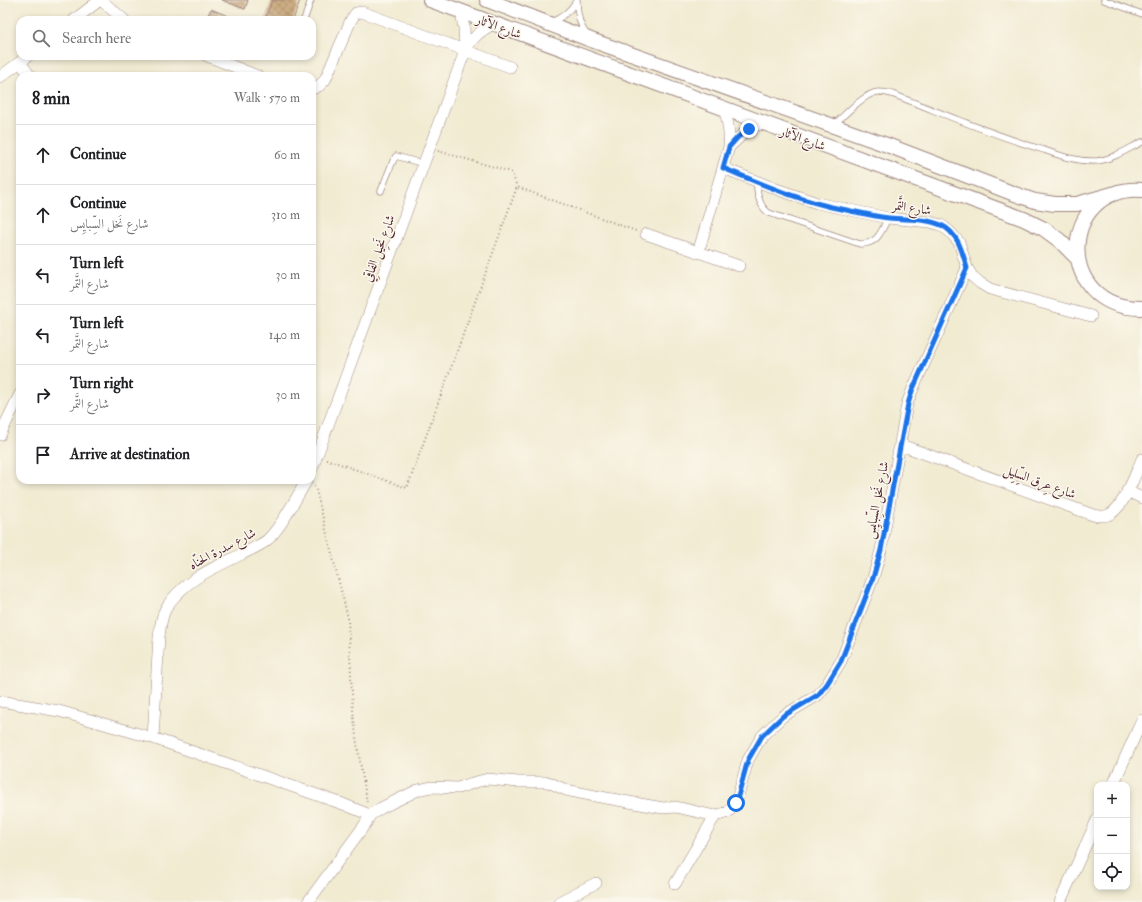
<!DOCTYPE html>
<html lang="en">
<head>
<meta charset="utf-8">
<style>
  :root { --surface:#fff; --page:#f2f2f2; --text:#202124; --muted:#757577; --line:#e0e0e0 }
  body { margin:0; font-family:"IM FELL Double Pica",Amiri,serif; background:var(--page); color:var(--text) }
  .controls { position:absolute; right:12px; bottom:12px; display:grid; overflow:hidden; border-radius:8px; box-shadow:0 2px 6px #0003 }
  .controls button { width:36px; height:36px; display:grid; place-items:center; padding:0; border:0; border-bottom:1px solid var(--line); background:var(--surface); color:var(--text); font:20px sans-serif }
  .stop { position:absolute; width:12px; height:12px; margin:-9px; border:3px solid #1a73e8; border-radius:50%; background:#fff }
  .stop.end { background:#1a73e8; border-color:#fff; box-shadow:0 1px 4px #0008 }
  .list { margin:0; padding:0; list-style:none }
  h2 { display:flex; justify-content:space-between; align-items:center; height:52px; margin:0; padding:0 16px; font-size:17px }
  h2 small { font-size:13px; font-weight:400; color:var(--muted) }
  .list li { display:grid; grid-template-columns:26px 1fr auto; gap:12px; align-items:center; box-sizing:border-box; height:60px; padding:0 16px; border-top:1px solid var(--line) }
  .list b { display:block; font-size:15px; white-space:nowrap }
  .list p { margin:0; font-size:13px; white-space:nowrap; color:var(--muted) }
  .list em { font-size:13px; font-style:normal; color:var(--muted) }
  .icon { flex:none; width:22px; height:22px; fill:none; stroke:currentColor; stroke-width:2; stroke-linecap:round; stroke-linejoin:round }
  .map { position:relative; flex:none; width:1142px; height:902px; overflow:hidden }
  .search { position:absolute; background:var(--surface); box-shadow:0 2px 6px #0003; left:16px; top:16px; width:300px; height:44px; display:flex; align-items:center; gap:10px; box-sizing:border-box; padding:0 14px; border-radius:12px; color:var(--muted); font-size:15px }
  .panel { position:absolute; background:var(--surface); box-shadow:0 2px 6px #0003; left:16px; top:72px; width:300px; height:412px; border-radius:12px }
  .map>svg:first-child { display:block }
</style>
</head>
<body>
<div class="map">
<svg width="1142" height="902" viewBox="0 0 1142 902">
  <defs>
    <pattern id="building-cross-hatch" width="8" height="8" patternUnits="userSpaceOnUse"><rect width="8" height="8" fill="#ceae84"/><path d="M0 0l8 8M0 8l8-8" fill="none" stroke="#a98d6c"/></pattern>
  </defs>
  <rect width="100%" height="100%" fill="#fbf7ec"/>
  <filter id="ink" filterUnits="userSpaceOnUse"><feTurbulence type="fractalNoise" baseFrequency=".025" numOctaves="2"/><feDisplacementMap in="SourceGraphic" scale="8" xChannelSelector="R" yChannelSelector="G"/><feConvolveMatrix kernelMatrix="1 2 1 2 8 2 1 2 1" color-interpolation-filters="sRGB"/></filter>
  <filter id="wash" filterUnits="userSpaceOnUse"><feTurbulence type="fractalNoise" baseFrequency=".012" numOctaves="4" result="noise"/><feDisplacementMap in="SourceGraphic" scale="16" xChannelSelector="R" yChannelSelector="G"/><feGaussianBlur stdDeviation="0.9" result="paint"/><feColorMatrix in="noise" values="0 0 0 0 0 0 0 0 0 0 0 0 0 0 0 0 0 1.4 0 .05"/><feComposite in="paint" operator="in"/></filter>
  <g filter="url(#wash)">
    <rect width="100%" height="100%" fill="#f1ebd2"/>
    <g id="blocks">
      <path fill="url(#building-cross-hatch)" d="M222,0H248L245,9Z
        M272,0H300L293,20H265Z
        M211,9L228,16L226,20H206Z"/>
    </g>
  </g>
  <g filter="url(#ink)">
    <use href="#blocks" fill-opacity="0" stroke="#9e857e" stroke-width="1"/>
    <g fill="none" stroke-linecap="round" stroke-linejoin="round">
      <g stroke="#9e857e" stroke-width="7">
        <path id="service" d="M1104,0L1142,14
          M577,2C577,14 579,25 587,35
          M304,20L311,0
          M551,22C562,18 571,10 577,0
          M834,125C843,116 867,91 879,92C883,92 888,93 892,94C942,113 992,135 1044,150C1061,156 1078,162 1097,161C1113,159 1128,149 1142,142
          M756,182C758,194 758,205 769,213L860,244C878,244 881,232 888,218
          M381,191L393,161L396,156L424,164"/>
      </g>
      <g stroke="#9e857e" stroke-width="12">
        <path id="minor" d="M101,0L124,20
          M461,12L464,28L465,50
          M74,20L100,0
          M207,56L258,76
          M20,62L30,76
          M0,77L28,56
          M312,89L319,86L325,80L351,20L356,13L362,12L510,67
          M729,147L745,132L761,123
          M723,168L779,190L817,203L888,218L930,222L941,225L949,231L959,242L967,268L972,276L980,283L990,289L1091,316
          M646,234L739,266
          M698,253L729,147C730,133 728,121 724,108
          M0,435L20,394
          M901,445L1093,515C1098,516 1104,517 1108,515C1123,510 1136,473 1142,459
          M312,469L465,51C473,37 479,32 493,24
          M1127,491L1142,498
          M0,701L59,711L153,738L343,804L370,815L381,808L418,790L431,787L458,788L476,782L488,779L518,782H548L566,790L595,796L663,808L676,807L715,816
          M153,738L159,637C160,628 161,617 166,608C183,580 214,568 242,554C250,550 259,546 266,541C280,530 297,496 307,480
          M1113,785L1142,720
          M675,884L715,816L728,812L736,803L748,760L762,736L783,716L818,695L827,684L841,661L873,578L881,550L907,404L912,391L967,268
          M308,902L366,823L370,815
          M559,902L596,883
          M1060,902L1097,820"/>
      </g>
      <g stroke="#9e857e" stroke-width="16">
        <path id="tertiary" d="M430,0L1024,219L1044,229L1059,240L1077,258
          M487,0L591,40L887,145L1012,193L1035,201L1055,204H1077L1116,193
          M1142,190C1059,184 1053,309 1142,308"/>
      </g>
      <path stroke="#9e857e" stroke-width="2" stroke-dasharray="1 3" stroke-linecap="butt" d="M438,151L508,171L512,173L517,187
        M326,459L407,488L517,187L636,231
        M315,486L348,618L353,711L357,744L367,802"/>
      <use href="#service" stroke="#fff" stroke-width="5.5"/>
      <use href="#minor" stroke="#fff" stroke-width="11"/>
      <use href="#tertiary" stroke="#fff" stroke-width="14"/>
    </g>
  </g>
  <g fill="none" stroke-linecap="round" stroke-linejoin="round" filter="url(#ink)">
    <path stroke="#1a73e8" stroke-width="5" d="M736,803L748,760L762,736L783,716L818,695L827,684L841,661L873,578L881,550L908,404L912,391L967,268C962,251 958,233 941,225C926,218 906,220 889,218C873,216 857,212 841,209C800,201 762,184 723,168L729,147L738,137L749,129"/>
  </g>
  <g text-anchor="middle" stroke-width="3" stroke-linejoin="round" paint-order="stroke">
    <g font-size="13" fill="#4a1f2b" stroke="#fbf7ec">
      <text transform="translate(499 26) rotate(20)" y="5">شارع الآثار</text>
      <text transform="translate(803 138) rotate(20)" y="5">شارع الآثار</text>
      <text transform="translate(912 207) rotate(8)" y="5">شارع التَّمر</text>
      <text transform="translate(378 248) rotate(-70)" y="5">شارع نَخِيل الفاقِي</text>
      <text transform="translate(1040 481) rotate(20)" y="5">شارع عِرق السِّلِيل</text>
      <text transform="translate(876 500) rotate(-79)" y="5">شارع نَخل السِّبايِس</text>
      <text transform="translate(222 548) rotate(-28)" y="5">شارع سدرة الحنّاه</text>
    </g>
  </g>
</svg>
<div class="controls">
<button>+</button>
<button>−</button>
<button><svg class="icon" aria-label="locate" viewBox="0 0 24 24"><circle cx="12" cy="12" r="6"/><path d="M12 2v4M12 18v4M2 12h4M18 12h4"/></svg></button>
</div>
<div class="stop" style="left:736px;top:803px"></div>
<div class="stop end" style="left:749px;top:129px"></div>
<div class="search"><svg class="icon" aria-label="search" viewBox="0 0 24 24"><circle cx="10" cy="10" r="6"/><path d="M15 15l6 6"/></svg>Search here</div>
<section class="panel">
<h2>8 min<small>Walk · 570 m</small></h2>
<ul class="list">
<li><svg class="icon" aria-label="ahead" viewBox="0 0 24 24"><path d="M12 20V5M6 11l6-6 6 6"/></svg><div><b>Continue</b></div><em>60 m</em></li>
<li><svg class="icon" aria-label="ahead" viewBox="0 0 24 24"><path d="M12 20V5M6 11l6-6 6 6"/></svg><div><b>Continue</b><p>شارع نَخل السِّبايِس</p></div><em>310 m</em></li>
<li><svg class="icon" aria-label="left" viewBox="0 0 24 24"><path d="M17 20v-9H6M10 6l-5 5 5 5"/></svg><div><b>Turn left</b><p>شارع التَّمر</p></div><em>30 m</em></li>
<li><svg class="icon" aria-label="left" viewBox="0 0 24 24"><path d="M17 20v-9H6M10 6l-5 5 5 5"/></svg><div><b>Turn left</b><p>شارع التَّمر</p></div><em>140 m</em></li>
<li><svg class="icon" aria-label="right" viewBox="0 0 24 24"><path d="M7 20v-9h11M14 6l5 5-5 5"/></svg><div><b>Turn right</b><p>شارع التَّمر</p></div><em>30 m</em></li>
<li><svg class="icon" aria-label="arrive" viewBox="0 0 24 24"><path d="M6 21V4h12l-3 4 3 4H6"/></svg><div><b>Arrive at destination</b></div></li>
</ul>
</section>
</div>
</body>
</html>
